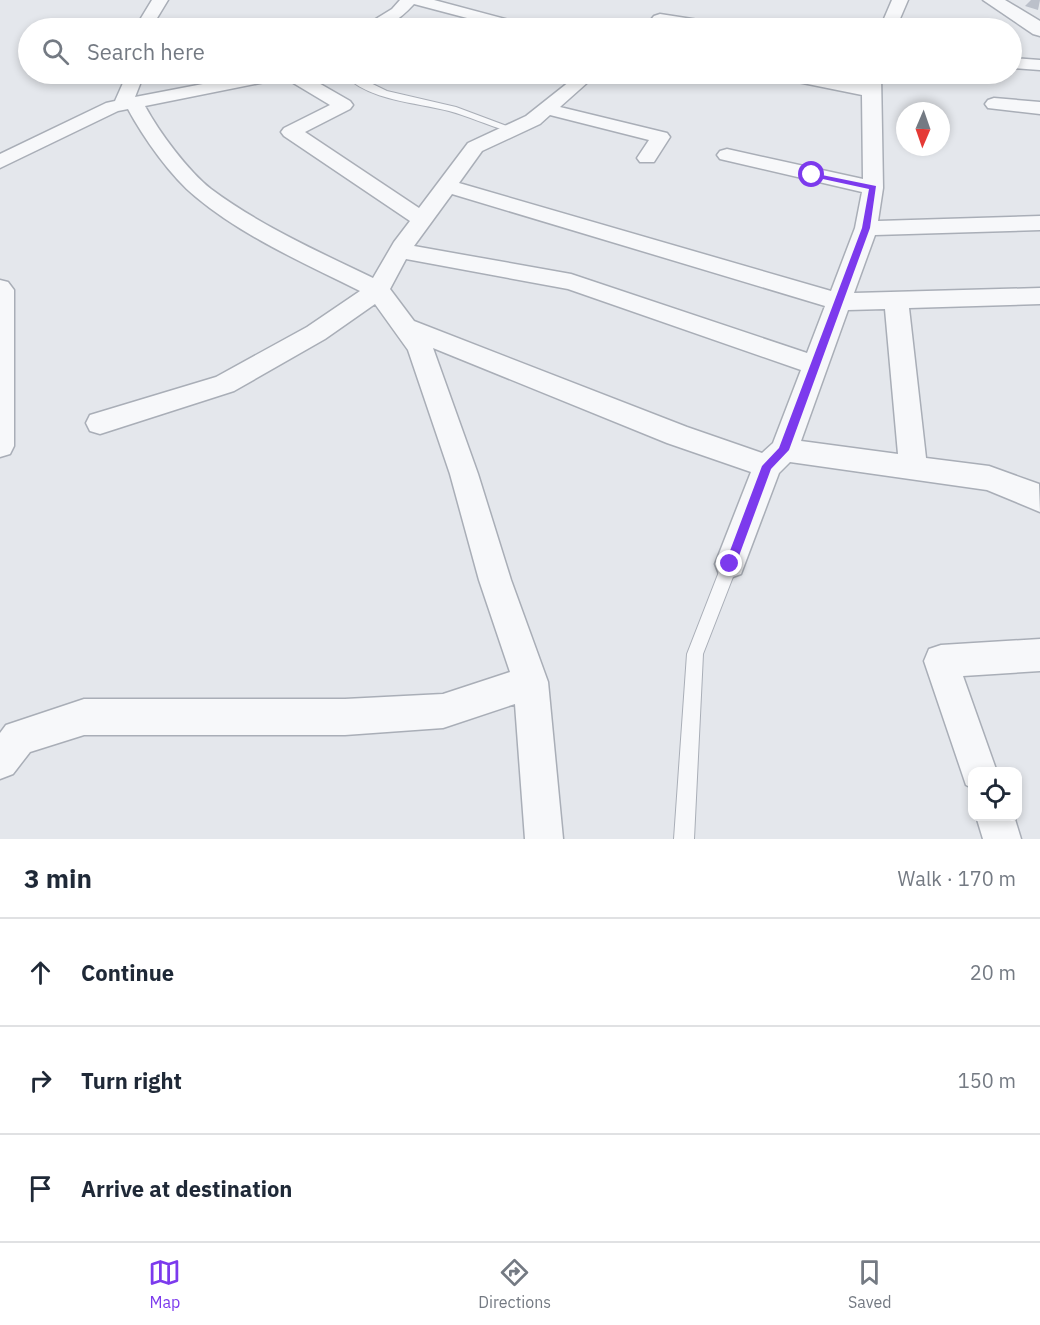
<!DOCTYPE html>
<html lang="en">
<head>
<meta charset="utf-8">
<style>
  :root { --surface:#fff; --page:#f6f6f7; --text:#1f2937; --muted:#747a83; --line:#e0e1e3; --accent:#7c3aed }
  body { margin:0; font-family:"IBM Plex Sans",sans-serif; background:var(--page); color:var(--text) }
  .controls { position:absolute; right:18px; bottom:18px; display:grid; overflow:hidden; border-radius:12px; box-shadow:0 3px 9px #0003 }
  .controls button { width:54px; height:54px; display:grid; place-items:center; padding:0; border:0; border-bottom:2px solid var(--line); background:var(--surface); color:var(--text); font:30px sans-serif }
  .compass { position:absolute; left:896px; top:102px; width:54px; height:54px; border-radius:50%; background:var(--surface); box-shadow:0 3px 9px #0003; rotate:182deg }
  .stop { position:absolute; width:18px; height:18px; margin:-14px; border:4px solid #7c3aed; border-radius:50%; background:#fff }
  .stop.end { background:#7c3aed; border-color:#fff; box-shadow:0 2px 6px #0008 }
  .list { margin:0; padding:0; list-style:none }
  h2 { display:flex; justify-content:space-between; align-items:center; height:78px; margin:0; padding:0 24px; font-size:26px }
  h2 small { font-size:20px; font-weight:400; color:var(--muted) }
  .list li { display:grid; grid-template-columns:39px 1fr auto; gap:18px; align-items:center; box-sizing:border-box; height:108px; padding:0 24px; border-top:2px solid var(--line) }
  .list b { display:block; font-size:22px; white-space:nowrap }
  .list em { font-size:20px; font-style:normal; color:var(--muted) }
  .icon { flex:none; width:33px; height:33px; fill:none; stroke:currentColor; stroke-width:2; stroke-linecap:round; stroke-linejoin:round }
  .map { position:relative; flex:none; width:1040px; height:839px; overflow:hidden }
  .search { position:absolute; background:var(--surface); box-shadow:0 3px 9px #0003; left:18px; right:18px; top:18px; height:66px; display:flex; align-items:center; gap:15px; box-sizing:border-box; padding:0 21px; border-radius:33px; color:var(--muted); font-size:22px }
  .sheet { height:402px; background:var(--surface) }
  nav { display:flex; justify-content:space-around; align-items:center; box-sizing:border-box; height:84px; border-top:2px solid var(--line); background:var(--surface); font-size:16px; color:var(--muted) }
  nav a { display:grid; justify-items:center; gap:3px }
  nav .on { color:var(--accent) }
  .map>svg:first-child { display:block }
</style>
</head>
<body>
<div class="map">
<svg width="1040" height="839" viewBox="0 0 1040 839">
  <rect width="100%" height="100%" fill="#e4e7ec"/>
  <path fill="#bbc0ca" d="M1031,0H1040L1038,10L1025,6Z"/>
  <g fill="none" stroke-linecap="round" stroke-linejoin="round">
    <g stroke="#a9aeb7" stroke-width="2">
      <path id="service" d="M343,74H352L387,91L456,107L515,129L507,131C487,125 468,116 449,111C414,102 370,101 343,74Z
        M730,557L735,559L738,564L703,654L694,839H674L687,654L722,564L725,559Z"/>
    </g>
    <g stroke="#a9aeb7" stroke-width="3">
      <path id="minor" d="M152,0H168L151,28H135Z
        M400,0H434L528,25L530,28H505L414,4C398,21 388,28 364,28L366,25L392,9Z
        M892,0H908L896,28H880Z
        M660,14L718,23L726,28H690L664,24L660,28H644L654,16Z
        M1012,58L1040,60V70L1012,68Z
        M127,74H144L135,97L255,74H303L350,101L353,105L350,109L305,132L419,208L468,143L526,116L579,74H597L560,107L667,133L670,137L654,162H640L637,158L649,140L550,115L540,124L482,151L459,183L831,291L855,228L862,192L720,159L717,155L720,151L727,149L863,179L862,95L783,79L777,78L774,74H808L863,84L865,74H881L883,188L878,221L1040,216V230L875,235L854,293L1040,288V304L909,308L926,458L989,466L1039,484L1040,512L987,490L790,462L779,473L741,574L730,578L719,574L715,564L751,472L667,443L433,348L478,474L511,580L548,682L563,839H525L515,704L443,728L345,735H84L30,752L13,774L0,779V733L6,725L84,699H345L443,694L510,672L479,580L450,474L408,350L375,304L325,339L234,391L100,434L90,431L86,423L90,415L216,377L307,327L360,291C304,263 244,237 196,197C171,177 143,137 128,109L118,111L0,168V154L106,103L115,101ZM285,78L330,105L284,128L281,132L284,136L410,221L394,242L373,278C317,251 261,226 211,189C188,171 159,132 145,106ZM452,194L825,306L807,353L571,274L414,246ZM406,259L568,289L801,370L773,443L762,453L687,427L414,321L390,289ZM885,309L898,454L801,441L848,310Z
        M994,98L1040,102V114L988,108L985,104L988,100Z
        M0,280L8,282L14,290V446L10,454L0,457Z
        M1040,639V671L963,676L997,772H972V788L966,785L924,661L929,649L941,645Z
        M976,816H1014L1021,839H983Z"/>
    </g>
    <g stroke="#a9aeb7" stroke-width="3">
      <path id="tertiary" d="M983,0H1005L1040,21V36L1033,34Z"/>
    </g>
    <use href="#service" fill="#f7f8fa" fill-rule="evenodd"/>
    <use href="#minor" fill="#f7f8fa" fill-rule="evenodd"/>
    <use href="#tertiary" fill="#f7f8fa" fill-rule="evenodd"/>
  </g>
  <path fill="#7c3aed" d="M812,173L876,186L870,228L789,450L771,469L736,564L730,569L725,564L762,466L779,448L862,228L869,189L809,176Z"/>
</svg>
<div class="controls">
<button><svg class="icon" aria-label="locate" viewBox="0 0 24 24"><circle cx="12" cy="12" r="6"/><path d="M12 2v4M12 18v4M2 12h4M18 12h4"/></svg></button>
</div>
<svg class="compass" viewBox="-18 -18 36 36"><path d="M0-13l5 13h-10z" fill="#e53935"/><path d="M0 13l5-13h-10z" fill="#747a83"/></svg>
<div class="stop" style="left:812px;top:175px"></div>
<div class="stop end" style="left:730px;top:564px"></div>
<div class="search"><svg class="icon" aria-label="search" viewBox="0 0 24 24"><circle cx="10" cy="10" r="6"/><path d="M15 15l6 6"/></svg>Search here</div>
</div>
<section class="sheet">
<h2>3 min<small>Walk · 170 m</small></h2>
<ul class="list">
<li><svg class="icon" aria-label="ahead" viewBox="0 0 24 24"><path d="M12 20V5M6 11l6-6 6 6"/></svg><div><b>Continue</b></div><em>20 m</em></li>
<li><svg class="icon" aria-label="right" viewBox="0 0 24 24"><path d="M7 20v-9h11M14 6l5 5-5 5"/></svg><div><b>Turn right</b></div><em>150 m</em></li>
<li><svg class="icon" aria-label="arrive" viewBox="0 0 24 24"><path d="M6 21V4h12l-3 4 3 4H6"/></svg><div><b>Arrive at destination</b></div></li>
</ul>
</section>
<nav>
<a class="on"><svg class="icon" aria-label="map" viewBox="0 0 24 24"><path d="M3 6l6-2 6 2 6-2v14l-6 2-6-2-6 2zM9 4v14M15 6v14"/></svg>Map</a>
<a><svg class="icon" aria-label="directions" viewBox="0 0 24 24"><path d="M12 3l9 9-9 9-9-9zM9 14v-3h6M13 9l2 2-2 2"/></svg>Directions</a>
<a><svg class="icon" aria-label="saved" viewBox="0 0 24 24"><path d="M7 4h10v16l-5-4-5 4z"/></svg>Saved</a>
</nav>
</body>
</html>
